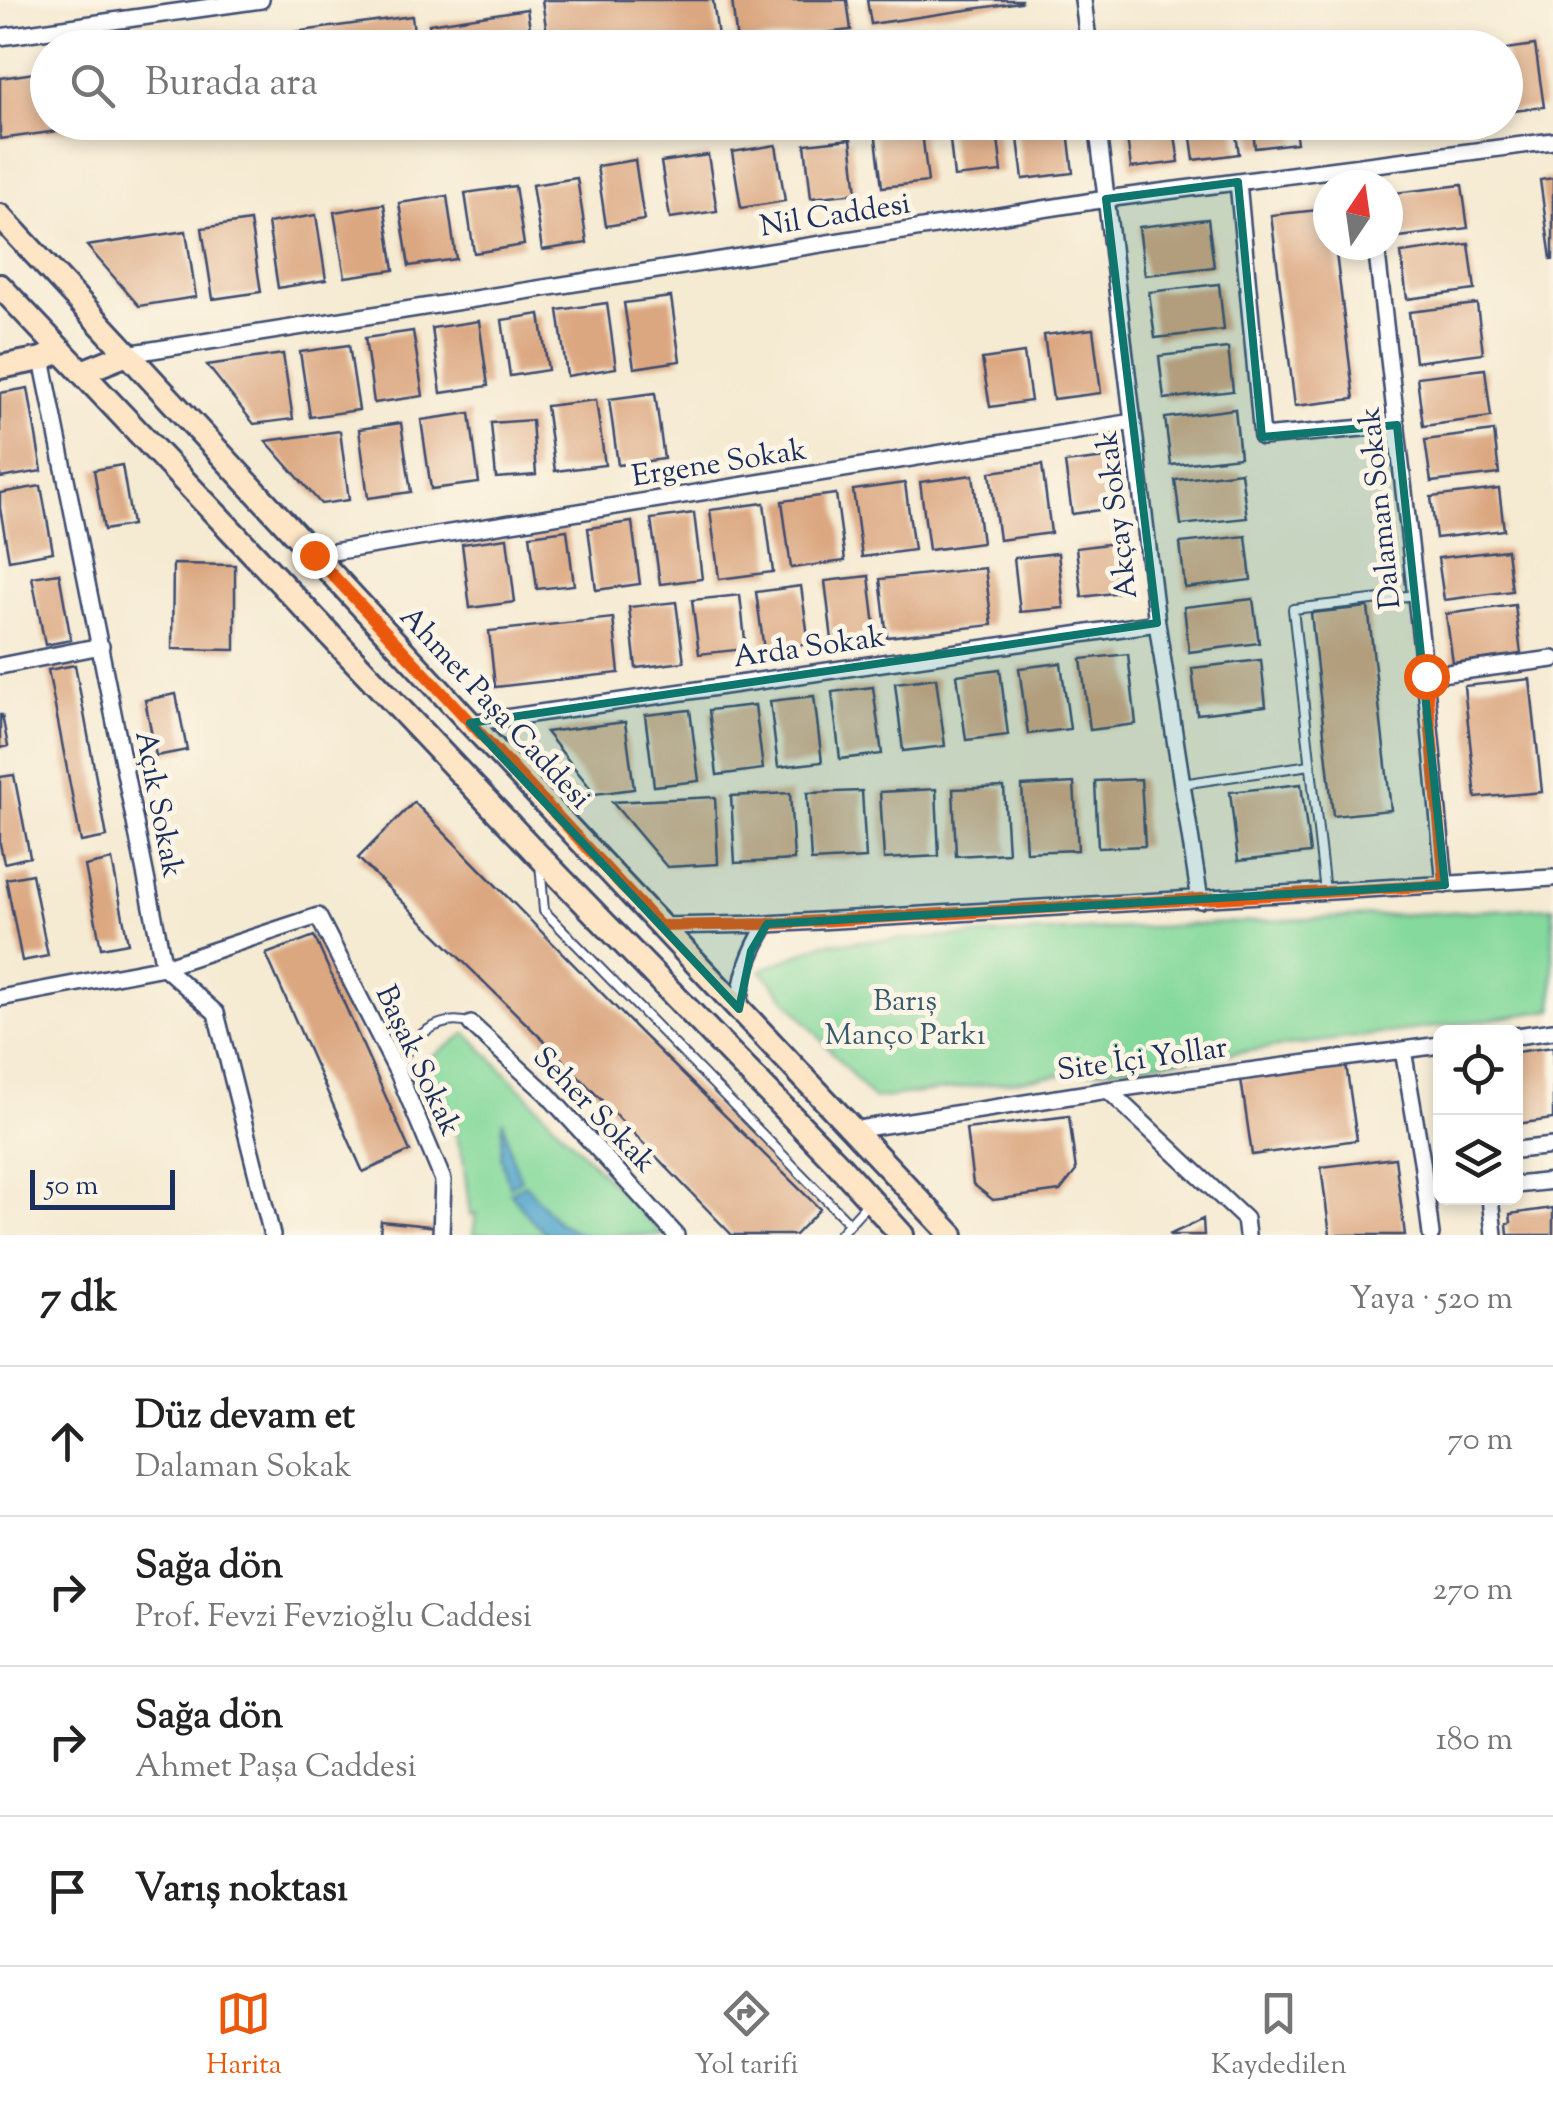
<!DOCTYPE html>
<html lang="tr">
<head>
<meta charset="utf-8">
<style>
  :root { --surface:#fff; --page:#f6f6f6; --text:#222; --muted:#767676; --line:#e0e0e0; --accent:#ea580c }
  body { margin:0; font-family:"Sorts Mill Goudy",serif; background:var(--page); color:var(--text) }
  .controls { position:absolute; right:30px; bottom:30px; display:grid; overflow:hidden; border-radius:15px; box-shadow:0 5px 15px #0003 }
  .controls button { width:90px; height:90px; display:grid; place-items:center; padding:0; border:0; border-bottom:2px solid var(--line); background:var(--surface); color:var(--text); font:50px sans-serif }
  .compass { position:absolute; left:1313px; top:170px; width:90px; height:90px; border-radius:50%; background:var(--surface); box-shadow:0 5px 15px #0003; rotate:13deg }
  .scale { position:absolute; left:30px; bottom:25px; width:145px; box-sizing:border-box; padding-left:10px; border:5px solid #1b2f5e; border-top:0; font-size:28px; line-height:35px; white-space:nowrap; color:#1b2f5e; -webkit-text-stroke:8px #fcf5e5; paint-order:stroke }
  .stop { position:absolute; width:30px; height:30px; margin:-22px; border:8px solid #ea580c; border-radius:50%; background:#fff }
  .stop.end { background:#ea580c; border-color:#fff; box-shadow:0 2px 10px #0008 }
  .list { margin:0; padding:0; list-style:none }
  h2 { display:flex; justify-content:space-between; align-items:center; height:130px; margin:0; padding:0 40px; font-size:42px }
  h2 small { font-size:32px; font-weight:400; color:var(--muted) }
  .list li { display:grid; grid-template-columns:65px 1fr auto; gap:30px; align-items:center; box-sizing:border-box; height:150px; padding:0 40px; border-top:2px solid var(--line) }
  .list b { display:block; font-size:38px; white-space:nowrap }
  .list p { margin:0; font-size:32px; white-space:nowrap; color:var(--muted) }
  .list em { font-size:32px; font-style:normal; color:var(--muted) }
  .icon { flex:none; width:55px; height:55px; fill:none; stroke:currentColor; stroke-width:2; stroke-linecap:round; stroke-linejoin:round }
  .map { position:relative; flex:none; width:1553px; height:1235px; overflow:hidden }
  .search { position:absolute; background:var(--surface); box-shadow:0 5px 15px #0003; left:30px; right:30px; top:30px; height:110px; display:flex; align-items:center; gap:25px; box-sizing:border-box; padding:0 35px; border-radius:55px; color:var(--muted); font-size:38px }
  .sheet { height:730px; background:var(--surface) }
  nav { display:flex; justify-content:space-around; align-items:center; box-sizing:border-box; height:140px; border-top:2px solid var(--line); background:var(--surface); font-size:28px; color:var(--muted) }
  nav a { display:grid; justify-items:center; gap:5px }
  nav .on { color:var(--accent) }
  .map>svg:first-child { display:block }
</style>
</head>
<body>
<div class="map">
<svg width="1553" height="1235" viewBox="0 0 1553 1235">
  <rect width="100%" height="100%" fill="#fcf5e5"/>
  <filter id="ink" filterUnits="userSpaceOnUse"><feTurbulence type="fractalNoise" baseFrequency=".01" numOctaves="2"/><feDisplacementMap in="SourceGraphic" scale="20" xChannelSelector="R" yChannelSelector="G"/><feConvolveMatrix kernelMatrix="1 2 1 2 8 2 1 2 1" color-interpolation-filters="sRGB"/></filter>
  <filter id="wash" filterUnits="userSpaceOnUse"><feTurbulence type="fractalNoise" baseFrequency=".0048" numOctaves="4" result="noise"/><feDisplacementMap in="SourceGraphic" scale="40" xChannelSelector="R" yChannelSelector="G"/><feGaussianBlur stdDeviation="2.25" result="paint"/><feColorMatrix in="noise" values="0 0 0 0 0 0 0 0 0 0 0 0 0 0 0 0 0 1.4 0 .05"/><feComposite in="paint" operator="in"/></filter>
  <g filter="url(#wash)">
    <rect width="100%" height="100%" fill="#f5ead2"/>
    <path fill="#85d99c" stroke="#50847d" stroke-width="2.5" d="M1553,907V1010L1458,1024L873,1099L761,970L825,943Z
      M467,1033L662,1235H473L476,1213L470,1215L463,1158L441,1085L416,1103L406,1074Z"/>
    <path fill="#50a6cd" stroke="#366a96" stroke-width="2.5" d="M503,1120L511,1154L521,1180L509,1186L501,1156Z
      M525,1184L557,1222L583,1235H548L533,1222L510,1192Z"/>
    <g id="blocks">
      <path fill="#dba781" d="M542,0H713L719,44L692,48H549Z
        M732,0H847L851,30L737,43Z
        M867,0H1021V2L871,24Z
        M527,9L533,48H433L429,24Z
        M412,16L416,48H259L257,37Z
        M1535,45L1544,107L1506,112V49Z
        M48,71V122H101V125L0,139V78Z
        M948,122H996L1002,172L954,177Z
        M1016,122H1067L1073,173L1023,179Z
        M1125,122H1173L1179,162L1131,168Z
        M1189,122H1234L1239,154L1194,160Z
        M1252,122H1294L1297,143L1255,148Z
        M1377,122H1407V125L1378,129Z
        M921,124L928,182L882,187L875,130Z
        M851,139L857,193L811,198L805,144Z
        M776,145L785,201L741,208L732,152Z
        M708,155L717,211L670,218L661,162Z
        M635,160L644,220L606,226L597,166Z
        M577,178L587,243L542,250L532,185Z
        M1553,178V259H1551L1540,180Z
        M1462,185L1468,228L1399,237L1394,193Z
        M515,186L524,245L474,253L465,193Z
        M447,196L456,259L409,266L399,203Z
        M384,204L394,270L345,277L334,212Z
        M1328,209V245H1335L1354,399L1295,406L1271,215Z
        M316,215L326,280L278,288L268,223Z
        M1208,219L1214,267L1145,275L1139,227Z
        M250,221L261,292L213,299L202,228Z
        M186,231L196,297L139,306L87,246Z
        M1469,244L1475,290L1407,299L1401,253Z
        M1219,284L1224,330L1155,338L1149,292Z
        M671,297L680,361L634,368L624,303Z
        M607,303L616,368L567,376L558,310Z
        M1477,304L1483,353L1415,362L1409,312Z
        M540,314L548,370L510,376L502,320Z
        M479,321L488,386L441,393L432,328Z
        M1093,329L1101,393L1053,399L1044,335Z
        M413,331L423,396L374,403L365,338Z
        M349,345L359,410L310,417L300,352Z
        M1228,348L1233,391L1164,399L1159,356Z
        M1024,353L1031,401L990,407L982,359Z
        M283,354L293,419L254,424L207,365Z
        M1485,369L1491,417L1423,426L1417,377Z
        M28,388L42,471L0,478V393Z
        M655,393L664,459L618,465L609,399Z
        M596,400L605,465L555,471L546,406Z
        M1235,409L1240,457L1171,465L1165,418Z
        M470,413L479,483L431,489L421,420Z
        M532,420L536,475L496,478L491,423Z
        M401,423L411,492L368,498L359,429Z
        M340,431L349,500L321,504L266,441Z
        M1494,431L1499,474L1431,482L1425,440Z
        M1106,458L1113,508L1072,514L1065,463Z
        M122,465L132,525L104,530L94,470Z
        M1042,465L1051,533L999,540L990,472Z
        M1241,472L1247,518L1181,525L1175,480Z
        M973,475L982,543L929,550L920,482Z
        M905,483L914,550L862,557L853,490Z
        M41,486L53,552L9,560L0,508V493Z
        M1499,489L1504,530L1436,538L1431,497Z
        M836,494L845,561L791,568L782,501Z
        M764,503L773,572L719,579L710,510Z
        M694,513L702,579L660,584L651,519Z
        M632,522L640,584L596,590L588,528Z
        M567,530L574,585L537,589L530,535Z
        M1246,536L1251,580L1185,588L1180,543Z
        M507,538L515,602L470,608L462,544Z
        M1123,542L1129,591L1082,597L1076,548Z
        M1507,550L1512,591L1444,600L1438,558Z
        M1058,553L1064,608L1020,612L1014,558Z
        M173,564L235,565V650L172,649Z
        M985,568L992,625L887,637L880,579Z
        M59,573L71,640L45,645L32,577Z
        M869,576L876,635L832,640L825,581Z
        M801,586L809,644L764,650L756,592Z
        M740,595L746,649L699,654L692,600Z
        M1253,599L1259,643L1189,652L1184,607Z
        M676,602L684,662L636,668L629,607Z
        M1515,605L1521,654L1453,663L1446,614Z
        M1368,607L1391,810L1333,816L1311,613Z
        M613,618L619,673L495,687L489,631Z
        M1128,654L1136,724L1090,730L1081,659Z
        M1261,660L1266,706L1197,714L1192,668Z
        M1061,663L1070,729L1028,734L1019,668Z
        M75,665L107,837L81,842L48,670Z
        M1000,669L1008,735L966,740L957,675Z
        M936,678L945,746L903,751L895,683Z
        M1530,679L1542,792L1476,798L1464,686Z
        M873,687L882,754L840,759L832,692Z
        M176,694L187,750L156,756L145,700Z
        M814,696L822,762L778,767L770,701Z
        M755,705L763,769L717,775L709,710Z
        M690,710L699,781L654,786L645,715Z
        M0,715H2L8,746L0,748Z
        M625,722L634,789L595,794L546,732Z
        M14,775L30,857L4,863L0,844V777Z
        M1141,779L1145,846L1098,848L1095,781Z
        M1074,783L1078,850L1026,852L1022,786Z
        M1301,784L1310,853L1238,861L1230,792Z
        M1004,787L1008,853L956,856L953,789Z
        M936,789L939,856L884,859L880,792Z
        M862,791L866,858L811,861L807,793Z
        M790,793L794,860L735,863L731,796Z
        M715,797L718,864L667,867L612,802Z
        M414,802L641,1033L820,1209L795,1235H732L550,1047L358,858Z
        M112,860L128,943L101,948L85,866Z
        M32,874L48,956L22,961L6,879Z
        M314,936L410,1151L363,1172L266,954Z
        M1553,1047V1119L1516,1124V1052Z
        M1346,1064L1357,1140L1252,1155L1241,1079Z
        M1069,1116L1076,1171L1060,1191L993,1200L973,1184L966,1129Z
        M1395,1158L1405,1235H1330L1321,1167Z
        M1553,1208V1235H1508L1507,1223L1511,1222L1510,1214Z
        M1203,1219L1204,1235H1169Z
        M381,1221L438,1227V1235H380Z"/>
    </g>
  </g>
  <g filter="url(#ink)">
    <use href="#blocks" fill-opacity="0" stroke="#3c4b6f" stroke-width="2.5"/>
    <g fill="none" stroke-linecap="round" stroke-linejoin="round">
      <g stroke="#3c4b6f" stroke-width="12">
        <path id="lane" d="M1182,784L1310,765
          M540,863L544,911L850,1224
          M1325,892L1293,609L1416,595
          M400,1069C406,1038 441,1013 471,1024
          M839,1235L868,1203"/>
      </g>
      <g stroke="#3c4b6f" stroke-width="20">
        <path id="street" d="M1083,0L1089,48
          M0,37L261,0
          M1097,122L1157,623L1200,900
          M1238,182L1262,437L1397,425
          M1376,245L1425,676L1445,885
          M127,354L1106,199L1553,141
          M42,359L164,967L216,1013L272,1235
          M314,555L1133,422
          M0,666L101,646
          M1425,676L1553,659
          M470,723L1157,623
          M660,926L767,924L1553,878
          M0,998L164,967L318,916L399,1075L443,1180L441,1235
          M739,1009C742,974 749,954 767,924
          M471,1024L547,1094L676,1235
          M1516,1036L1553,1031
          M1403,1050L1422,1161L1431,1235
          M1108,1090L1245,1219L1247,1235
          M852,1130L1108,1090L1440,1045
          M1516,1150L1553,1146
          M1516,1185L1553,1181
          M1490,1198L1494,1235"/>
      </g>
      <g stroke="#3c4b6f" stroke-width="28">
        <path id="secondary" d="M0,216L470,723L952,1235
          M0,286L539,856L836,1162L902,1235
          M0,367L42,359L61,350
          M82,372L127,354"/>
      </g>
      <use href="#lane" stroke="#fff" stroke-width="8"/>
      <use href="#street" stroke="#fff" stroke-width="15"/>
      <use href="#secondary" stroke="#fde5c5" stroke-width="22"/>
    </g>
  </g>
  <g fill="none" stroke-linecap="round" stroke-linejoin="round" filter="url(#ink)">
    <path stroke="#ea580c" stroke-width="12" d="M314,555L660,926L767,924L1445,885L1426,676"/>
  </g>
  <path fill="#0f766e" fill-opacity="0.2" stroke="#0f766e" stroke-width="8" stroke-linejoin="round" d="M1238,182L1262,437L1397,425L1445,885L767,924L751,951L739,1009L470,723L1157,623L1106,199Z"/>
  <g text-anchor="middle" stroke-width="10" stroke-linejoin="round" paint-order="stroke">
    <g font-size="30" fill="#1b2f5e" stroke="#fcf5e5">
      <text transform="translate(835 214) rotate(-9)" y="10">Nil Caddesi</text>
      <text transform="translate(719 462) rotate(-9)" y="10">Ergene Sokak</text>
      <text transform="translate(1379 508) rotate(-96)" y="10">Dalaman Sokak</text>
      <text transform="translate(1116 515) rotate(-97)" y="10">Akçay Sokak</text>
      <text transform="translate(809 646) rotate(-8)" y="10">Arda Sokak</text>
      <text transform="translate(496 707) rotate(47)" y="10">Ahmet Paşa Caddesi</text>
      <text transform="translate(160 804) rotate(79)" y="10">Açık Sokak</text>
      <text transform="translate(1142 1058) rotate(-8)" y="10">Site İçi Yollar</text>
      <text transform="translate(419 1060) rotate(65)" y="10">Başak Sokak</text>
      <text transform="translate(595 1109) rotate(46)" y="10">Seher Sokak</text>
    </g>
    <g font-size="30" fill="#365a6e" stroke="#fcf5e5">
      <text x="905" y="1010">Barış<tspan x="905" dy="34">Manço Parkı</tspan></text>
    </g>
  </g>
</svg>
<div class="controls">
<button><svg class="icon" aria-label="locate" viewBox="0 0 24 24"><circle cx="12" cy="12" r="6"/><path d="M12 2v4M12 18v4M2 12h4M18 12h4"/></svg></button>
<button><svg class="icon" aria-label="layers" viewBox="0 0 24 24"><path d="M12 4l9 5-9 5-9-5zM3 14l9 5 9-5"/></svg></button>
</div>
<svg class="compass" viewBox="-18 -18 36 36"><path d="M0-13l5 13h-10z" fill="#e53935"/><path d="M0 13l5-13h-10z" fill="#767676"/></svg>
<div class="scale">50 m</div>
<div class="stop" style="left:1426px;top:676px"></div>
<div class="stop end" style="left:314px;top:555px"></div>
<div class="search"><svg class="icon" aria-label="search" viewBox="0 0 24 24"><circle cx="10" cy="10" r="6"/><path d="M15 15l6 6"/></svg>Burada ara</div>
</div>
<section class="sheet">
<h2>7 dk<small>Yaya · 520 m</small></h2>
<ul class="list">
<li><svg class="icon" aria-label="ahead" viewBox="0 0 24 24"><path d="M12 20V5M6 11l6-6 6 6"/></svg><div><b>Düz devam et</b><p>Dalaman Sokak</p></div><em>70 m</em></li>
<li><svg class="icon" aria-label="right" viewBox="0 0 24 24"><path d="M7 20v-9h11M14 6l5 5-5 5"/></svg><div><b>Sağa dön</b><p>Prof. Fevzi Fevzioğlu Caddesi</p></div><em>270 m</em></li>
<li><svg class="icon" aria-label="right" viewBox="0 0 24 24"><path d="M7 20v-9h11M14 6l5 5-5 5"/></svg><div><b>Sağa dön</b><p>Ahmet Paşa Caddesi</p></div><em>180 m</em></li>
<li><svg class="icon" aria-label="arrive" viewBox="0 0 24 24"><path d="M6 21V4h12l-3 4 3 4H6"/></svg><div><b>Varış noktası</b></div></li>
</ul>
</section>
<nav>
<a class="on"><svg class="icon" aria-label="map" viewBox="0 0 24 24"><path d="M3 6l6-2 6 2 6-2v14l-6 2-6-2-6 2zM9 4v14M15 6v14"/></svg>Harita</a>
<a><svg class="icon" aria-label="directions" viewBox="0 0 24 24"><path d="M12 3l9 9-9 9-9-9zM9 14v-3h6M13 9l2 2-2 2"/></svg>Yol tarifi</a>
<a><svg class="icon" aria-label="saved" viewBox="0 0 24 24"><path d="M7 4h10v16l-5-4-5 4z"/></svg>Kaydedilen</a>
</nav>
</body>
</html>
